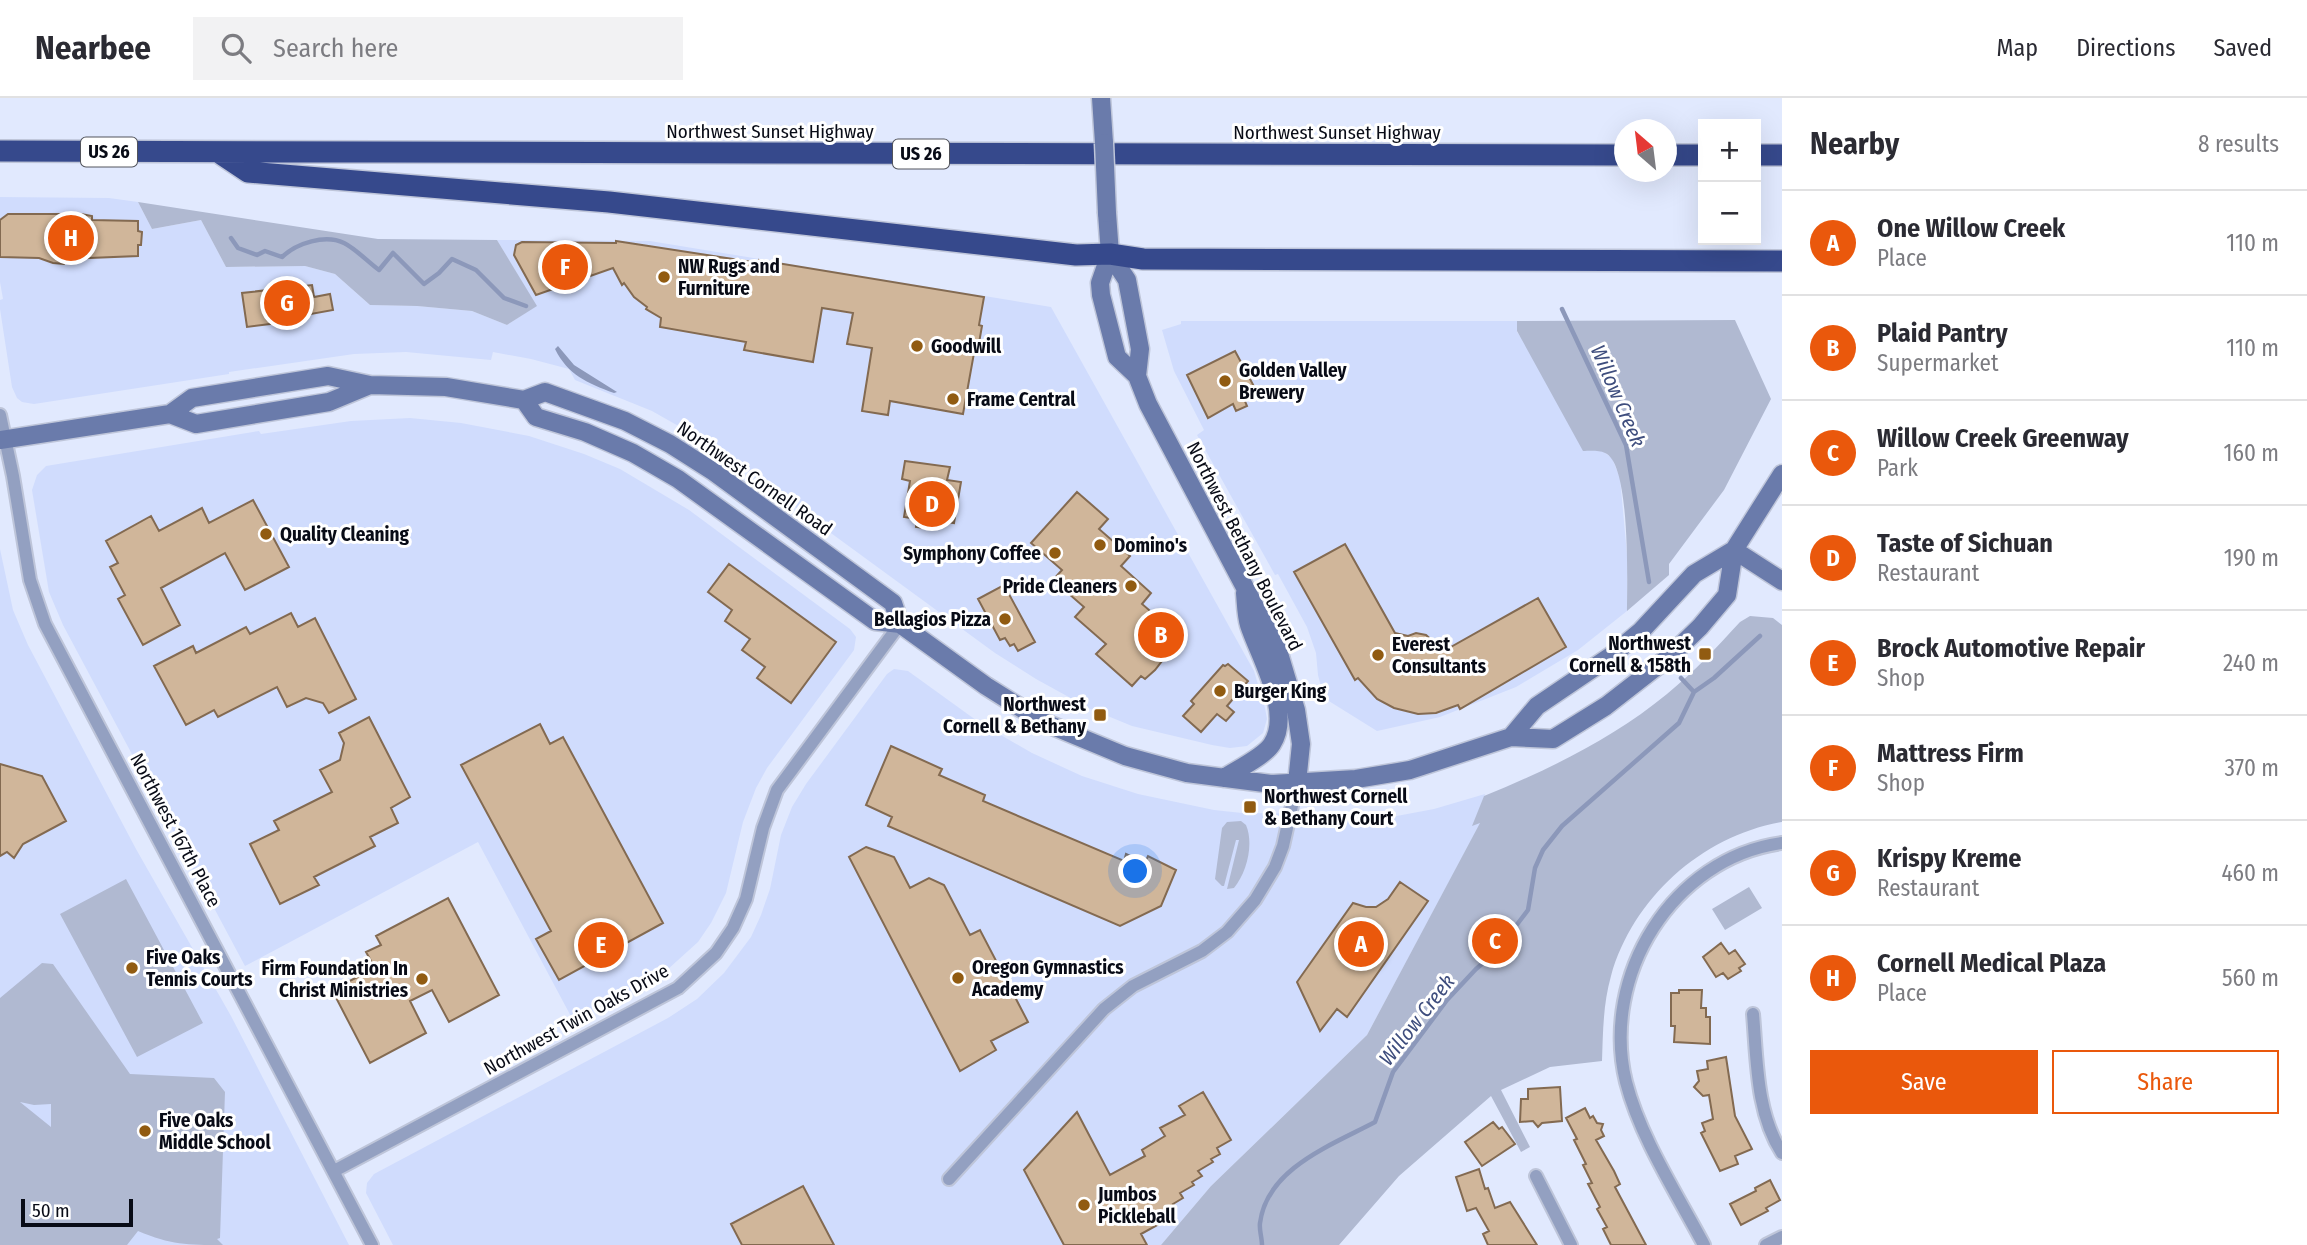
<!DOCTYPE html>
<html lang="en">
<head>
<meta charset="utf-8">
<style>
  :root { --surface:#fff; --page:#f2f2f3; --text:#2b2b33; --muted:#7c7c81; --line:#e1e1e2; --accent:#ea580c }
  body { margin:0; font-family:"Fira Sans Condensed",sans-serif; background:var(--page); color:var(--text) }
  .controls { position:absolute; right:21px; top:21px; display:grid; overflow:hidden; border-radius:0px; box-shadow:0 7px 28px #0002 }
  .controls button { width:63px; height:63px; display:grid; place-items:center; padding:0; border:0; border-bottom:2px solid var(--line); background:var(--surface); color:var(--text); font:35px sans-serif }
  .compass { position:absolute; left:1614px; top:21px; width:63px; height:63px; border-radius:50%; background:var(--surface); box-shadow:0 7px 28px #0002; rotate:332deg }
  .scale { position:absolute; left:21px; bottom:18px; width:112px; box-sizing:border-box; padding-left:7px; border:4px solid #080b16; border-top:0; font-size:19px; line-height:24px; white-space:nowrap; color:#080b16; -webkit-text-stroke:5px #fff; paint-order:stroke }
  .you { position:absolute; left:1136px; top:774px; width:24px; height:24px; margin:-18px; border:5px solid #fff; border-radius:50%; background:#1a73e8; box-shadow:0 0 0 10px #1a73e833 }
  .badge { display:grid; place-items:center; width:46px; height:46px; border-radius:50%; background:var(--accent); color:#fff; font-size:23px; font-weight:700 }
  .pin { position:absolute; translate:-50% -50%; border:4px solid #fff; box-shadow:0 2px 7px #0006 }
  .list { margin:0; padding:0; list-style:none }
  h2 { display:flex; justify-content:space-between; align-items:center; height:91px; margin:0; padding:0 28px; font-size:30px }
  h2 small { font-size:23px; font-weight:400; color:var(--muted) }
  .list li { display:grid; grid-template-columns:46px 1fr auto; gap:21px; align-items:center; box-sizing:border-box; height:105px; padding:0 28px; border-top:2px solid var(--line) }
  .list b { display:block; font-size:26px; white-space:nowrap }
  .list p { margin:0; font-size:23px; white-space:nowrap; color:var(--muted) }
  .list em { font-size:23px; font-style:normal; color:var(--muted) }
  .actions { display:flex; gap:14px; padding:21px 28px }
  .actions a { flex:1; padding:16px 0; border:2px solid var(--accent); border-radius:0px; text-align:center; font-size:24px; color:var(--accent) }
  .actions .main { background:var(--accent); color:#fff }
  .icon { flex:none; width:38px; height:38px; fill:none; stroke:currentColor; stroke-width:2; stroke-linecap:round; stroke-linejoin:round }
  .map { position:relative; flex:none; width:1782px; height:1147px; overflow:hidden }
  header { display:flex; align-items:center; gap:42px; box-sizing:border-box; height:98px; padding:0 35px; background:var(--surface); border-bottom:2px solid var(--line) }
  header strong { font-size:33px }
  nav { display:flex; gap:38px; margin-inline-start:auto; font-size:24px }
  .search { width:490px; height:63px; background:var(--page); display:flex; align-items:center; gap:18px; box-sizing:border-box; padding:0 24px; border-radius:0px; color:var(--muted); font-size:26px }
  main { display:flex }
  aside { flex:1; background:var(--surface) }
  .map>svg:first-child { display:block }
</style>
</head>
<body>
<header>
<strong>Nearbee</strong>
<div class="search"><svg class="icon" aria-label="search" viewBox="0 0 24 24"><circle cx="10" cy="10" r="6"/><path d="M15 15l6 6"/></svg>Search here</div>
<nav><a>Map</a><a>Directions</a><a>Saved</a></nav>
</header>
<main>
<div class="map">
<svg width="1782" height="1147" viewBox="0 0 1782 1147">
  <rect width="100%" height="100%" fill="#e1e9fe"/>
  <path fill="#d0dcfd" d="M0,99L109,100L138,104L152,131L201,122L226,169L305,168L335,176L370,207L417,208L472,213L507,227L536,208L497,142L650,143L1051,209L1254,573L1265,610L1267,621L1263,635L1247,648L1230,650L1212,647L1132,628L1076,605V603L1036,581L995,555L705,343L652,313L575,282L569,271L531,261L493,254L491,262L406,254L354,256L229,274V276L34,306L22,304L17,300L12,289L0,211V202L3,201L0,184Z
    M1181,223H1517V234L1605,355L1612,360L1620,380L1627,457V513L1578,552L1516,589L1440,619L1377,633L1324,600L1318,577L1316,555L1307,529L1278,476L1275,477L1197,337L1204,332L1174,273L1162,232L1181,226Z
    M410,320L461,325L529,338L584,356L620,371L689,412L850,531L856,539L854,552L767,670L756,690L743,724L726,795L711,825L698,844L667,872L574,924L478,744L245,868L63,527L49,494L32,392L37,377L46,368L259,333L261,336L351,323Z
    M0,451L13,512L28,547L136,751L231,918L349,1147H0Z
    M894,571L908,573L980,625L1032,655L1082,678L1138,696L1214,712L1242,715L1329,716L1370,723L1434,711L1485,696L1473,727L1481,724L1367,937L1211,1088L1161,1147H393L366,1095L367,1085L374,1076L668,920L697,901L724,875L751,839L761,817L770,791L781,737L792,709L806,686L887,576Z"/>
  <path fill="#b0b9d1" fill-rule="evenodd" d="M138,104L378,141L497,142L537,208L507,227L472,213L417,208L370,207L335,176L305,168L226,169L201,122L152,131Z
    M1735,222L1771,301L1724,392L1669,466V477L1627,513C1627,487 1631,365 1605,355C1599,352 1589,353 1583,353L1517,233V223Z
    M1750,518L1773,520L1782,527V724C1702,738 1633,800 1611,878C1603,906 1603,935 1602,963L1550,969L1501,992L1530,1049L1521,1054L1491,998L1399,1078L1339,1147H1161L1211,1088L1367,937L1480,725L1472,728L1484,698C1550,671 1612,641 1667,596C1694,574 1717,549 1740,524Z
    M1241,723L1246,727C1254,746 1247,774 1234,790L1227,791L1239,742H1236L1224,788H1222L1215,781L1222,730L1227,724Z
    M126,781L203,925L137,959L60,816Z
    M1749,789L1762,810L1725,832L1712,811Z
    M42,865L53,866L130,976L214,980L225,994L220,1140L217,1141L223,1147C187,1147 171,1147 138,1133L127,1147H0V900ZM20,1004L34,1007L51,1006V1029Z"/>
  <path fill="#8c98ba" d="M558,248L574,267L617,294L614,295C587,285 568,277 555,251Z"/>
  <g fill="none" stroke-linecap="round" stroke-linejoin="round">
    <path stroke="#8c98ba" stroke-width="4.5" d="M231,140L238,150L257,157L265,153L282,159C297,145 325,136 344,145C356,151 368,164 379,172L393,155L424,186L439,175L452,161L476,172L504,200L526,208
      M1562,211L1626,347L1649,484
      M1694,594L1714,580L1760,538
      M1262,1147C1262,1140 1259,1132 1260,1125C1267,1070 1332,1047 1375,1024L1393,974L1447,902L1476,871L1496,854L1528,812L1535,770L1543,752L1562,728L1679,625L1694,594L1681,580"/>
  </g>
  <path fill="#d0b69a" stroke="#836a51" stroke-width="2" d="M8,116H81L92,118V122L138,123V133L142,134L141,147H138V158L65,161L64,166L53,165L39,160L0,159V122Z
    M616,143L759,165V162L984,199L979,227L982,228L979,245L976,244L963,316L890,303L888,317L862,313L872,250L847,246L853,215L822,210L813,264L744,252L746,244L660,229L661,220L646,211L647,209L634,199L624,185L622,187L613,170L536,197L514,157L516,147L522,144L616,145Z
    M312,187L314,199L330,196L333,212L294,219V223L247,229L242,195Z
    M1235,253L1257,294L1244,301L1247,308L1236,313L1233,306L1208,320L1187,277Z
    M905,363L950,369L947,382L961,384L954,425L933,422L931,431L916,429L917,421L904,419L910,383L902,381Z
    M1077,394L1108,421L1099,431L1130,458L1121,468L1151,495L1142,506L1178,537L1169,547L1172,550L1155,572L1145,581L1141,578L1132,588L1096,556L1106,546L1075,519L1084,509L1053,482L1062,472L1031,445Z
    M253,402L289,469L245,492L225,455L161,490L180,527L143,547L118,501L125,497L110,469L118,465L106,443L151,418L159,433L202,410L209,425Z
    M1345,446L1395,535L1408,538L1416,535L1426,537L1436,546L1449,550L1538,500L1566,549L1460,611L1458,607L1436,615L1418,616L1394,610L1377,601L1358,580L1355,582L1294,474Z
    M729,466L836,544L791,605L757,580L765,569L742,552L750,541L725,523L732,512L708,494Z
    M1004,487L1035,544L1018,553L1014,546L1010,548L1005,540L1000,542L978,501Z
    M291,515L298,529L315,520L356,601L329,615L323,605L306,600L287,609L277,589L218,619L214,612L186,627L154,568L193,548L196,555L246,529L250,536Z
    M1228,566L1248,583L1227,608L1234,614L1226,623L1217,616L1201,634L1183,618L1194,606L1191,603L1223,567L1225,568Z
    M369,619L410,699L391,710L398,725L370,739L375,748L314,779L319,787L280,806L250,746L279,732L274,723L332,694L320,672L340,662L344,645L339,635Z
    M540,626L550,646L563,639L663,825L559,882L536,841L551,833L461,667Z
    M891,648L942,671L939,677L985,697L983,703L1124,763L1126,756L1145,765L1148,758L1176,772L1161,808L1120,828L888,728L892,719L866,707Z
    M0,666L42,678L66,723L23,746L14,760L7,754L0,758Z
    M866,749L894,759L910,790L929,780L944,787L970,837L980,832L1028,924L991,943L996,952L960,973L849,759Z
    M1400,784L1428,803L1347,919L1337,911L1320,933L1297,884L1353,805L1366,809H1376L1388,801Z
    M448,800L499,897L449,924L432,892L410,903L426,935L370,965L332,892L375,870L366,854L381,847L376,838Z
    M1721,845L1729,856L1735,852L1745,866L1739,870L1741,873L1728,881L1723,875L1716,879L1703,859Z
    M1679,892H1702L1701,910H1706V919H1710V946L1674,944L1675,928H1671V895H1679Z
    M1726,959L1735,1018L1752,1051L1735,1058L1738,1066L1720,1073L1701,1035L1705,1033L1702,1025L1713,1021L1709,997L1703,998L1694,989L1699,983L1697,973L1708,971L1707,963Z
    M1560,989L1562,1023L1542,1025L1538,1029L1533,1023L1520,1024L1521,1001H1528V991Z
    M1203,994L1231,1042L1217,1050L1220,1056L1211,1061L1213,1064L1198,1073L1202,1078L1192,1084L1194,1087L1180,1095L1183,1100L1173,1106L1175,1109L1159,1118L1163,1124L1141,1136L1147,1147H1064L1024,1072L1077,1014L1110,1077L1145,1058L1142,1052L1165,1038L1160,1030L1185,1017L1179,1008Z
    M1585,1010L1590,1020L1593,1018L1597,1025L1603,1026L1601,1032L1604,1038L1596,1042L1614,1073L1620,1086L1615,1089L1646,1147H1611L1603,1131L1607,1129L1597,1111L1600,1109L1588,1086L1592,1085L1583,1067L1586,1066L1574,1042L1577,1041L1566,1020Z
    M1493,1024L1499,1031L1502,1029L1515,1046L1482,1068L1465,1044Z
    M1479,1071L1485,1091L1488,1090L1495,1110L1510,1104L1537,1147H1488L1483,1136L1489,1133L1476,1110L1467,1113L1456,1079Z
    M1770,1082L1780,1102L1766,1110L1768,1113L1741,1127L1730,1106L1756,1093L1755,1090Z
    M803,1088L834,1147H742L731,1126Z"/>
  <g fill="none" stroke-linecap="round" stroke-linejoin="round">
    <g stroke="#bec5d9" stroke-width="16">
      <path id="minor" d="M0,317L13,378L30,482L45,526L372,1147
        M1753,916C1757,962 1756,1015 1782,1055
        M334,1073L678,890L716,855L733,830L746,801L763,730L777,692L900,526
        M1536,1078L1571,1147
        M949,1081L1104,911L1133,888L1202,853L1227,834L1255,802L1275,769L1283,748L1297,685
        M1704,1147C1677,1096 1640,1039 1626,984C1600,878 1672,760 1782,745
        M1766,1147L1782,1139"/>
    </g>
    <g stroke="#bec5d9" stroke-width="21">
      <path id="secondary" d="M1101,0L1104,45
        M1107,115L1110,156L1100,185L1101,197L1117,259L1137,278L1148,306L1278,552L1296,612L1301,646L1297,685
        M1110,156L1127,182L1140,251L1137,278
        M524,302L536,319L585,334L633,355L678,381L875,523L900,526L986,588L1043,624L1125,658L1187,675L1272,686L1356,681L1410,672L1511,639L1553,641L1606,608L1669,559L1700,529L1727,497L1734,452
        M170,316L196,326L329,304L370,287
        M0,342L170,316L192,300L328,278L370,287L446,289L524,302L545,294L625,323L670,346L714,374L893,505L900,526
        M1734,452L1782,483
        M1511,639L1537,608L1611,558L1641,533L1694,476L1734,452L1782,376
        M1224,680C1236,672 1265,658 1272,646C1293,614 1259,558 1249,527C1246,517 1246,505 1245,495"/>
    </g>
    <g stroke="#bec5d9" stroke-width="24">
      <path id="motorway" d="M0,53L1624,57
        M218,54L248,74L609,104L1076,157L1110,156L1143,161L1782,163
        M1666,57H1703
        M1756,57H1782"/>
    </g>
    <use href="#minor" stroke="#93a0c1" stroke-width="12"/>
    <use href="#secondary" stroke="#6a7bab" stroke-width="18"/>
    <use href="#motorway" stroke="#36498c" stroke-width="21"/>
    <g stroke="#bec5d9" stroke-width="21" stroke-linecap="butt">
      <path id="secondary-bridge" d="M1104,45L1107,115"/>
    </g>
    <use href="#secondary-bridge" stroke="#6a7bab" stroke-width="18"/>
  </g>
  <g fill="#915b11" stroke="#fff" stroke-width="2.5">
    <circle cx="664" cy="179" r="7"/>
    <circle cx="917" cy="248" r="7"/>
    <circle cx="1225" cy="283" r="7"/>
    <circle cx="953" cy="301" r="7"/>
    <circle cx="266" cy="436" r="7"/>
    <circle cx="1100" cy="447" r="7"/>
    <circle cx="1055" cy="455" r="7"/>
    <circle cx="1131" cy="488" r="7"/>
    <circle cx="1005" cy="521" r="7"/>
    <rect x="1698" y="549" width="14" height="14" rx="3.5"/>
    <circle cx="1378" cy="557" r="7"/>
    <circle cx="1220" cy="593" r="7"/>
    <rect x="1093" y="610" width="14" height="14" rx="3.5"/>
    <rect x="1243" y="702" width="14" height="14" rx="3.5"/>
    <circle cx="132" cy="870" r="7"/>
    <circle cx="958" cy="880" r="7"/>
    <circle cx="422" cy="881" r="7"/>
    <circle cx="145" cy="1033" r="7"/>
    <circle cx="1084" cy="1107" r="7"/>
  </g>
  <g text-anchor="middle" stroke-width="6" stroke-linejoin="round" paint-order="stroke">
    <g fill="#fff" stroke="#52545c" stroke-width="2">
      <rect x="81" y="39.5" width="56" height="29" rx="5"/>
      <rect x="893" y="41.5" width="56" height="29" rx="5"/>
    </g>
    <g font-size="18" font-weight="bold" fill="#080b16">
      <text x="109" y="60">US 26</text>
      <text x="921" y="62">US 26</text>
    </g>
    <g font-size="19" fill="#080b16" stroke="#fff">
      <text x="770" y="40">Northwest Sunset Highway</text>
      <text x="1337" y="41">Northwest Sunset Highway</text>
      <text transform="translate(755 380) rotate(35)" y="7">Northwest Cornell Road</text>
      <text transform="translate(1245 448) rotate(63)" y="7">Northwest Bethany Boulevard</text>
      <text transform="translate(176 732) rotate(62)" y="7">Northwest 167th Place</text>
      <text transform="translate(576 921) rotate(-29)" y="7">Northwest Twin Oaks Drive</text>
    </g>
    <g font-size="19" font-weight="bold" fill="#080b16" stroke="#fff" text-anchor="start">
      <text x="678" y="175">NW Rugs and<tspan x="678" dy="22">Furniture</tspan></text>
      <text x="931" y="255">Goodwill</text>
      <text x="1239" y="279">Golden Valley<tspan x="1239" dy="22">Brewery</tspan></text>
      <text x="967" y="308">Frame Central</text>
      <text x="280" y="443">Quality Cleaning</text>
      <text x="1114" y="454">Domino's</text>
      <text x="1041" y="462" text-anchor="end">Symphony Coffee</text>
      <text x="1117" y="495" text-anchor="end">Pride Cleaners</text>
      <text x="991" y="528" text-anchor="end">Bellagios Pizza</text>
      <text x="1691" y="552" text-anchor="end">Northwest<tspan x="1691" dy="22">Cornell &amp; 158th</tspan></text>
      <text x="1392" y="553">Everest<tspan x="1392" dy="22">Consultants</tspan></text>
      <text x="1234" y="600">Burger King</text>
      <text x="1086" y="613" text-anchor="end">Northwest<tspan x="1086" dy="22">Cornell &amp; Bethany</tspan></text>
      <text x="1264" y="705">Northwest Cornell<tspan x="1264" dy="22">&amp; Bethany Court</tspan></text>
      <text x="146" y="866">Five Oaks<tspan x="146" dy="22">Tennis Courts</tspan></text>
      <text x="972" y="876">Oregon Gymnastics<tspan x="972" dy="22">Academy</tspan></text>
      <text x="408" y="877" text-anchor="end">Firm Foundation In<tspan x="408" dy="22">Christ Ministries</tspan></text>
      <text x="159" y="1029">Five Oaks<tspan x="159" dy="22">Middle School</tspan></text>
      <text x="1098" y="1103">Jumbos<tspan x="1098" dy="22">Pickleball</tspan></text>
    </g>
    <g font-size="21" font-style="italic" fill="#3e4d7d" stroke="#fff">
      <text transform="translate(1618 298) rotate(67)" y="7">Willow Creek</text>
      <text transform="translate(1417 922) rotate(-52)" y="7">Willow Creek</text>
    </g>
  </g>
</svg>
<div class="controls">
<button>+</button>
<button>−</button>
</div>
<svg class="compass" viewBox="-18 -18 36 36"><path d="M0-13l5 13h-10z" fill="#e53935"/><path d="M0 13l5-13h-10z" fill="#7c7c81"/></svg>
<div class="scale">50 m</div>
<div class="you"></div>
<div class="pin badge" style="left:1361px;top:846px">A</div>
<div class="pin badge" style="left:1161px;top:537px">B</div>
<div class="pin badge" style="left:1495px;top:843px">C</div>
<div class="pin badge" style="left:932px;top:406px">D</div>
<div class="pin badge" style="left:601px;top:847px">E</div>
<div class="pin badge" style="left:565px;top:169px">F</div>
<div class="pin badge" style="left:287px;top:205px">G</div>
<div class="pin badge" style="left:71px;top:140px">H</div>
</div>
<aside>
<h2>Nearby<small>8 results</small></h2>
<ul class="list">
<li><span class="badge">A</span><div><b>One Willow Creek</b><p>Place</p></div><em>110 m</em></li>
<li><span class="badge">B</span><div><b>Plaid Pantry</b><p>Supermarket</p></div><em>110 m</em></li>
<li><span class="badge">C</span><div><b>Willow Creek Greenway</b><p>Park</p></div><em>160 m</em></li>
<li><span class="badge">D</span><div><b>Taste of Sichuan</b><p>Restaurant</p></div><em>190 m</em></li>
<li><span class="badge">E</span><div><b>Brock Automotive Repair</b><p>Shop</p></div><em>240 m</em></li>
<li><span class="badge">F</span><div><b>Mattress Firm</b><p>Shop</p></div><em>370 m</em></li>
<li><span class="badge">G</span><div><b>Krispy Kreme</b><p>Restaurant</p></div><em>460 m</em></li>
<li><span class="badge">H</span><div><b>Cornell Medical Plaza</b><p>Place</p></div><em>560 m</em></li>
</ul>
<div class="actions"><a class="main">Save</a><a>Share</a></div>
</aside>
</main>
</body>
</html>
